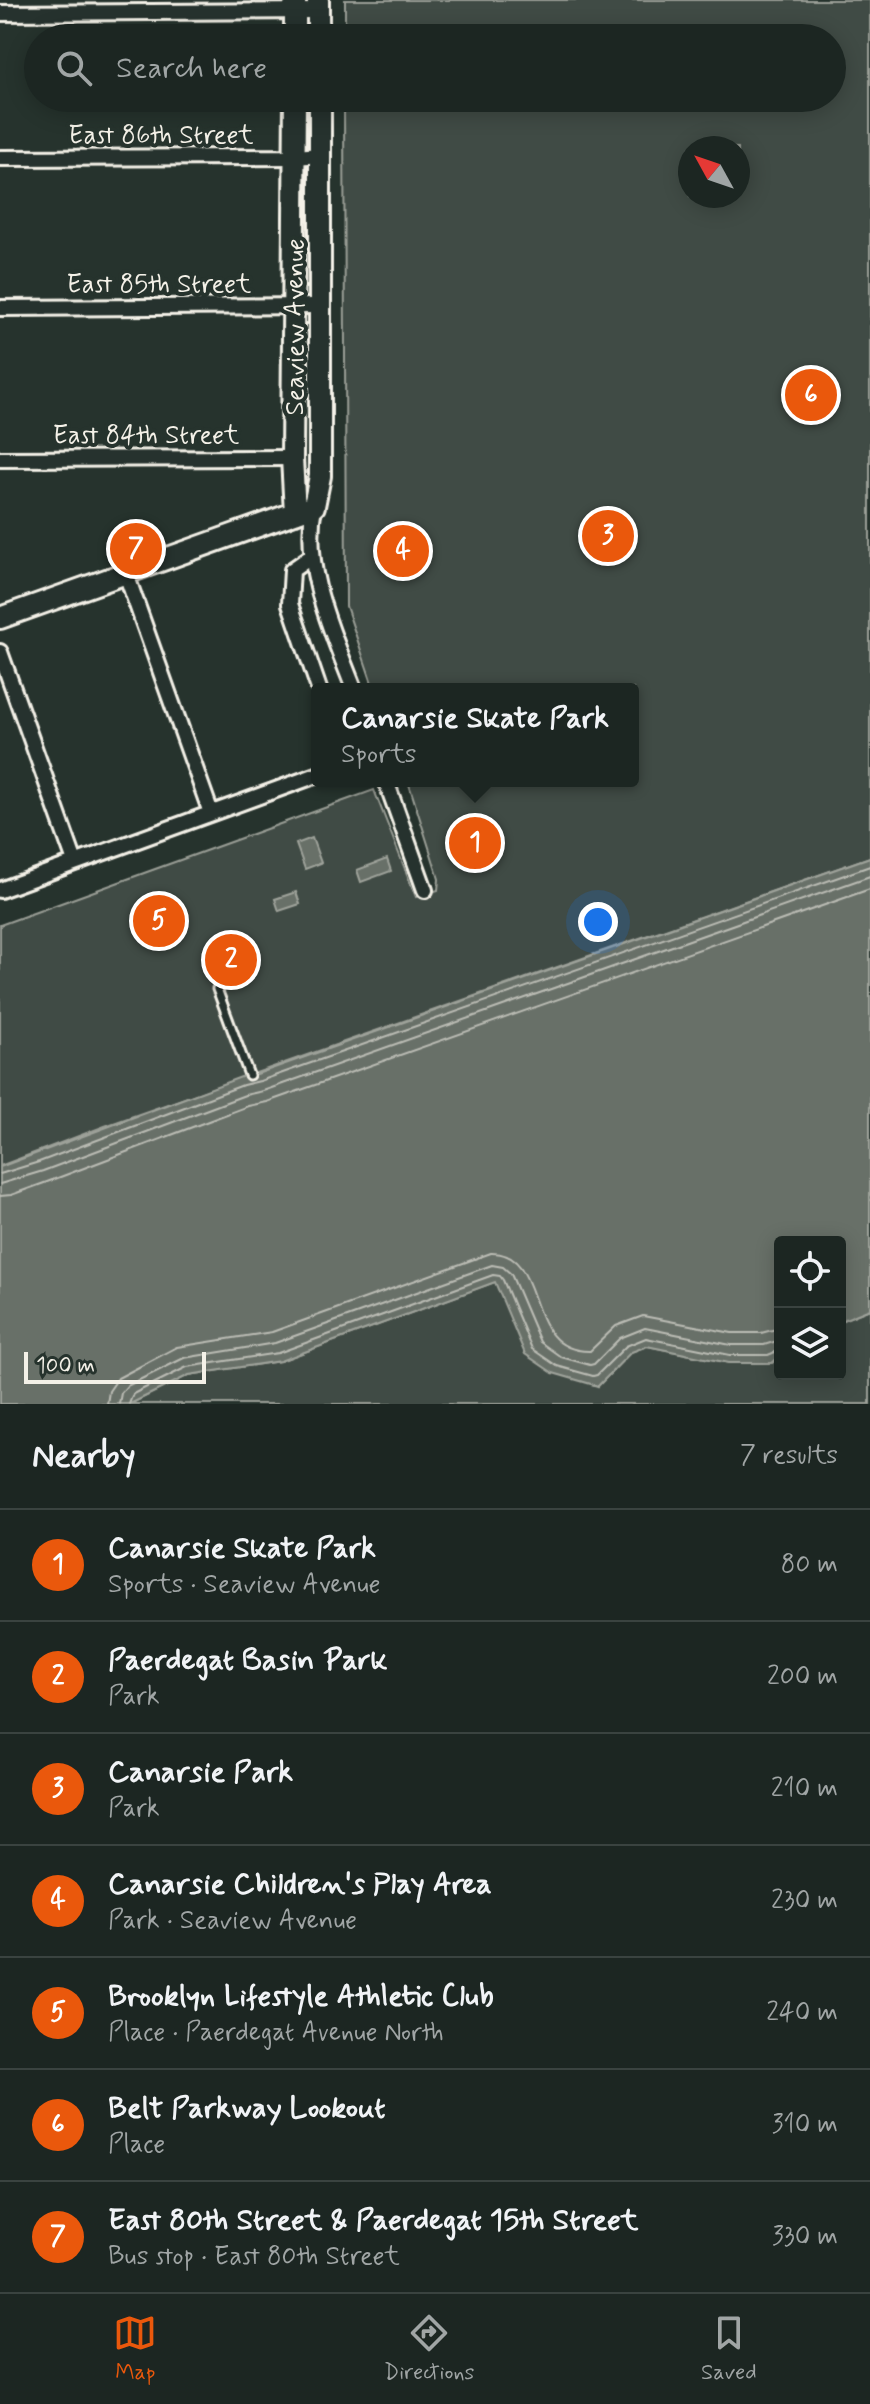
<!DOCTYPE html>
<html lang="en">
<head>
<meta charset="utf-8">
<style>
  :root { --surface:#1c2622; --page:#29322f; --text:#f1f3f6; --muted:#a0a5a5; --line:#3a4340; --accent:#ea580c }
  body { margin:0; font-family:Mynerve,sans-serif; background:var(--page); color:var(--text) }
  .controls { position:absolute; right:24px; bottom:24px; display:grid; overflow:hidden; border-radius:8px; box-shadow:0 4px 20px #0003 }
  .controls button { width:72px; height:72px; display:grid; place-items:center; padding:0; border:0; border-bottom:2px solid var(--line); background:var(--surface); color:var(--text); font:40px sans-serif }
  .compass { position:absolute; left:678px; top:136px; width:72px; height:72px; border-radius:50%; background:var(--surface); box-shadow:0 4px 20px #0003; rotate:310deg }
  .scale { position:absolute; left:24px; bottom:20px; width:182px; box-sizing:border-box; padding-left:8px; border:4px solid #f4f1e8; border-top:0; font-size:22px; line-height:28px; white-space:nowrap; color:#f4f1e8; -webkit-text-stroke:6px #26332d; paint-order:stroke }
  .you { position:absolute; left:598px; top:922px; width:28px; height:28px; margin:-20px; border:6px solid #fff; border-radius:50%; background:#1a73e8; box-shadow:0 0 0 12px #1a73e833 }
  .badge { display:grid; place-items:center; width:52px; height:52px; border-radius:50%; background:var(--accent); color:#fff; font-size:26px; font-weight:700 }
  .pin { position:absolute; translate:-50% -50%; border:4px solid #fff; box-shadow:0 2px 8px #0006 }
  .popup { position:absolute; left:311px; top:683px; width:328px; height:104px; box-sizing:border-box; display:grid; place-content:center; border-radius:8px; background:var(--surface); filter:drop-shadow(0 2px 6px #0005); font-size:26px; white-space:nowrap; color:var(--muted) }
  .popup b { font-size:30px; color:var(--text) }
  .popup::after { content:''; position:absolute; left:50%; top:100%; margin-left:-16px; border:16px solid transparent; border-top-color:var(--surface) }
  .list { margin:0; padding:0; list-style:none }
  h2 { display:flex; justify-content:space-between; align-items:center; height:104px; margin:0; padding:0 32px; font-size:34px }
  h2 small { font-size:26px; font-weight:400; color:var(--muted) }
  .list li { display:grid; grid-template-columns:52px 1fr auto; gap:24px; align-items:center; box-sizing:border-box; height:112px; padding:0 32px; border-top:2px solid var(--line) }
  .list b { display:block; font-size:30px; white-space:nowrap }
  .list p { margin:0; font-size:26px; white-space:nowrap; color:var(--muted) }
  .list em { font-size:26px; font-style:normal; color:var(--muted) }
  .icon { flex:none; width:44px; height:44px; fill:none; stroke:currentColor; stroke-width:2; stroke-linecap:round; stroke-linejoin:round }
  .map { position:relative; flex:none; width:870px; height:1404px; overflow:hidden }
  .search { position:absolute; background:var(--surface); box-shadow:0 4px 20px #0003; left:24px; right:24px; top:24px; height:88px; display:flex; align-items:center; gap:20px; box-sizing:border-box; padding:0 28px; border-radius:44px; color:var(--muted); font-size:30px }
  .sheet { height:888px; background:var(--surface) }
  nav { display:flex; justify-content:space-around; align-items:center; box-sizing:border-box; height:112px; border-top:2px solid var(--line); background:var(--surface); font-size:22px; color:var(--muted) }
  nav a { display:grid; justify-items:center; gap:4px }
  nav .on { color:var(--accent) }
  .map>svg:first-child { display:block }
</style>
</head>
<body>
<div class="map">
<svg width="870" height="1404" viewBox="0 0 870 1404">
  <rect width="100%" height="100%" fill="#26332d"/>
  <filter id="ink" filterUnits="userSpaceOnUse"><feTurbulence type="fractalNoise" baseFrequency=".0125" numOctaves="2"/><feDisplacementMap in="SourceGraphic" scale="16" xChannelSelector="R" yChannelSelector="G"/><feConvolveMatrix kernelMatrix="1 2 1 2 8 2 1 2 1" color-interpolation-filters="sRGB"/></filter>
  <g filter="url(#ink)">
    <path fill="#414b45" stroke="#9a9e96" stroke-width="2" fill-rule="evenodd" d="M345,0H870V857L105,1126L0,1166V925L374,790L416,897L438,890L439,879L408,781H633V689H374L346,606L344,98H832V38H345ZM690,148H738V196H690Z
      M495,1282L598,1386L631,1352L647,1346L729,1363H772L780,1356V1374H840V1321L870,1309V1404H130L189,1375L280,1361Z"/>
    <path fill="#676f68" stroke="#9fa39b" stroke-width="2" d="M312,838L321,863L305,869L296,844Z
      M870,857V1309L840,1321V1242H780V1356L772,1363H729L647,1346L631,1352L598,1386L553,1373L525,1354L495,1282L280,1361L189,1375L130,1404H0V1167L241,1077L257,1074Z
      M387,859L391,871L361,882L357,870Z
      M296,892L300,904L279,911L275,899Z"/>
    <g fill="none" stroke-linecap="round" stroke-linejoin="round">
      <path stroke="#bcbdb5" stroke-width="2" d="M0,1174L39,1162L243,1085L260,1081L870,866
        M0,1184L43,1171L245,1095L263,1091L870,876
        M0,1196L11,1195L47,1182L248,1106L267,1102L870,889
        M107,1404L109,1391L118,1378L177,1347L272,1332L491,1253C549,1252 520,1352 590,1351L616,1326L643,1316L732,1333H761L780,1328
        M119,1404L121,1393L127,1386L184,1358L275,1343L492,1265L503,1267L511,1274L540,1342L561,1357L590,1365L594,1364L620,1338L645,1328L731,1345H764L780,1340
        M129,1404L133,1394L187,1367L278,1353L493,1275L500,1276L503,1280L532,1349L557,1366L593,1376L597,1375L626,1346L646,1338L730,1355H768L780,1350"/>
      <g stroke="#f4f1e8" stroke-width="13">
        <path id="lane" d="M217,989L249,1075"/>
      </g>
      <g stroke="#f4f1e8" stroke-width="20">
        <path id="street" d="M0,13L318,11
          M0,158L295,157L321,155
          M0,308L318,306
          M0,459L292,458
          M314,506C302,569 332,631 354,689
          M312,556L292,570L290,604L319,689
          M126,574L211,813
          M0,652L75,862
          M386,781L425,890
          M0,890L317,775"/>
      </g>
      <g stroke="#f4f1e8" stroke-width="26">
        <path id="secondary" d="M295,0V38
          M318,0V38
          M295,513L292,458L295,98
          M0,618L314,506L320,476V98"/>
      </g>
      <use href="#lane" stroke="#26332d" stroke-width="7"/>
      <use href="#street" stroke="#26332d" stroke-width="14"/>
      <use href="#secondary" stroke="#26332d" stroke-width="20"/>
    </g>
  </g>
  <g text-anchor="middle" stroke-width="8" stroke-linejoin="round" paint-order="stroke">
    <g font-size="26" fill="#f4f1e8" stroke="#26332d">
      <text x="161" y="143">East 86th Street</text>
      <text x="159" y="292">East 85th Street</text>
      <text transform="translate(294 327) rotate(-90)" y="9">Seaview Avenue</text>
      <text x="146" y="443">East 84th Street</text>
    </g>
  </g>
</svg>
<div class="controls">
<button><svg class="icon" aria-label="locate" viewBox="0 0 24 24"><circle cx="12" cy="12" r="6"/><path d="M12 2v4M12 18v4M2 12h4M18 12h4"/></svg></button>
<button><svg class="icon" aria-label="layers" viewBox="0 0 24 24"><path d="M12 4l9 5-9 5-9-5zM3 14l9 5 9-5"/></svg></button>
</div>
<svg class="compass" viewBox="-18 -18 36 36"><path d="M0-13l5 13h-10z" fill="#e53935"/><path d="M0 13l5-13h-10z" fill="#a0a5a5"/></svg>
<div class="scale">100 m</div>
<div class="you"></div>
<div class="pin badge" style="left:475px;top:843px">1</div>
<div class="popup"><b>Canarsie Skate Park</b>Sports</div>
<div class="pin badge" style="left:231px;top:960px">2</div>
<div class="pin badge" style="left:608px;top:536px">3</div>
<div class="pin badge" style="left:403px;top:551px">4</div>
<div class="pin badge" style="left:159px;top:921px">5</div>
<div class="pin badge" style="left:811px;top:395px">6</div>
<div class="pin badge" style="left:136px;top:549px">7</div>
<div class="search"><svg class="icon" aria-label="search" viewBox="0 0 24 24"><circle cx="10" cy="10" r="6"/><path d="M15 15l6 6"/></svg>Search here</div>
</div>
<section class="sheet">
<h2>Nearby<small>7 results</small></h2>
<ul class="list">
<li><span class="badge">1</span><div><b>Canarsie Skate Park</b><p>Sports · Seaview Avenue</p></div><em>80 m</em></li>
<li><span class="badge">2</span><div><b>Paerdegat Basin Park</b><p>Park</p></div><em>200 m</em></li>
<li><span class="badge">3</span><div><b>Canarsie Park</b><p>Park</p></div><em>210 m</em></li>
<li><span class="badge">4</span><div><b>Canarsie Children's Play Area</b><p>Park · Seaview Avenue</p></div><em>230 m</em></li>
<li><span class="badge">5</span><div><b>Brooklyn Lifestyle Athletic Club</b><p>Place · Paerdegat Avenue North</p></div><em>240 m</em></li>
<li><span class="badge">6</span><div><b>Belt Parkway Lookout</b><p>Place</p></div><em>310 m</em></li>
<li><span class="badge">7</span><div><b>East 80th Street &amp; Paerdegat 15th Street</b><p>Bus stop · East 80th Street</p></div><em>330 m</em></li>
</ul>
</section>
<nav>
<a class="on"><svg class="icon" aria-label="map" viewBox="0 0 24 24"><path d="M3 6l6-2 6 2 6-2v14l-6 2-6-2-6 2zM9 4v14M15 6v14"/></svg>Map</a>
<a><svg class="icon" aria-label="directions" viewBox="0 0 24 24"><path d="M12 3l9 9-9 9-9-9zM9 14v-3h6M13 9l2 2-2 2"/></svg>Directions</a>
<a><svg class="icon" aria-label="saved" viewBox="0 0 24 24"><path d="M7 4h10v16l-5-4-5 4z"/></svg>Saved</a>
</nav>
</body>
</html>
